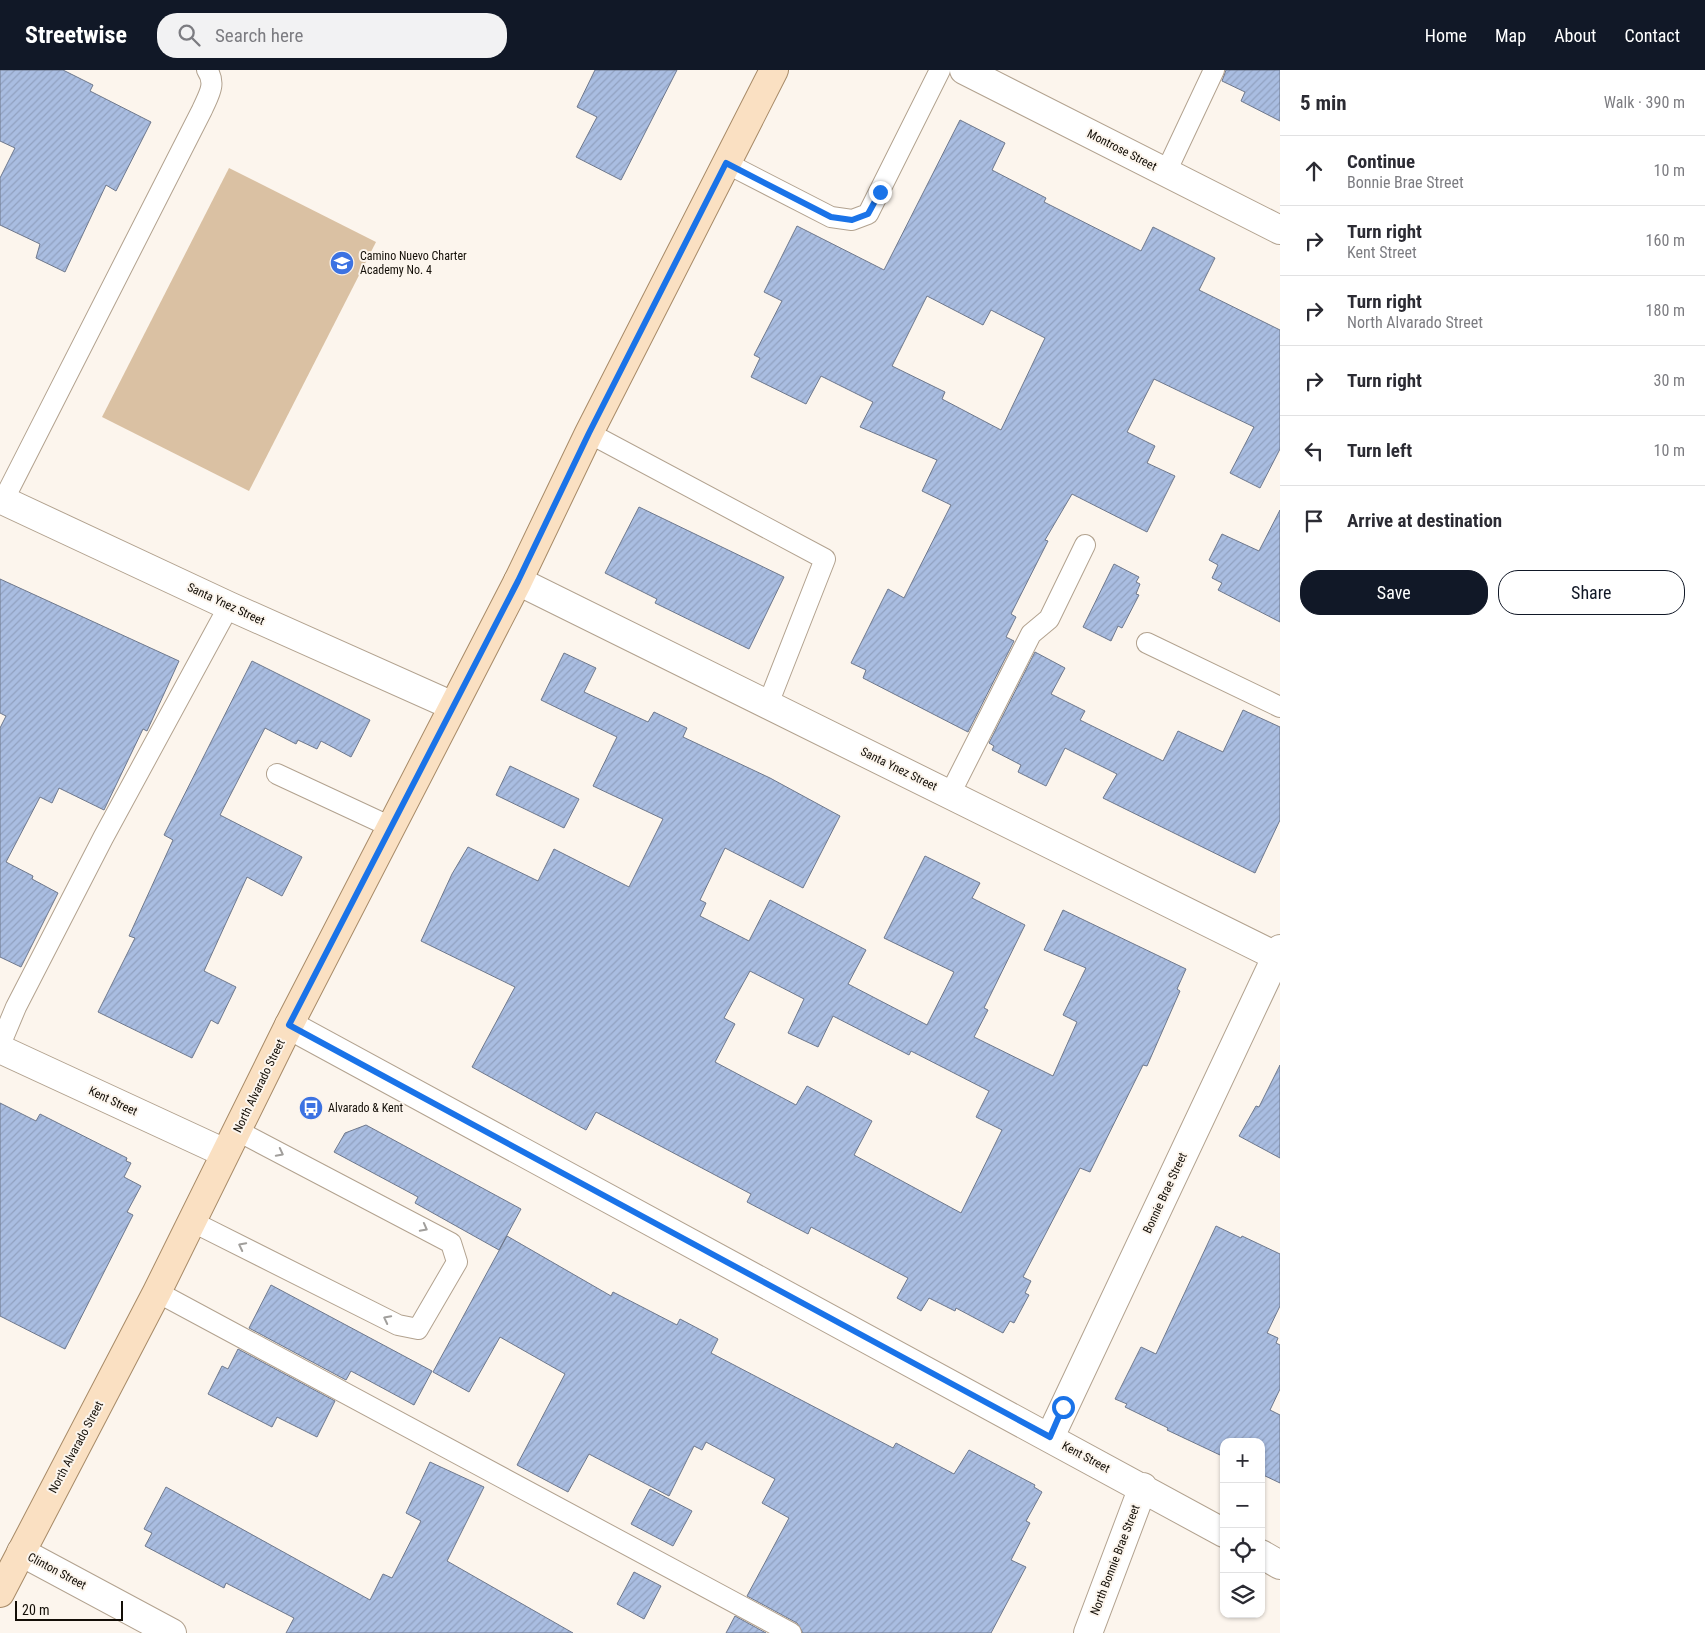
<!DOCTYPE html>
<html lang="en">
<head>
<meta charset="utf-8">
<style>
  :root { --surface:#fff; --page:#f2f2f3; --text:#2b2b33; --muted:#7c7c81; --line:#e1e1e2; --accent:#111827 }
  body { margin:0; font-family:"Roboto Condensed",sans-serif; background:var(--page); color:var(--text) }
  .controls { position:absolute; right:15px; bottom:15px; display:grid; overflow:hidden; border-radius:10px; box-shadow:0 1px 4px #0004 }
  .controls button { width:45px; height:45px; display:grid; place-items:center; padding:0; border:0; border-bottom:1px solid var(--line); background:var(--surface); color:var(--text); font:25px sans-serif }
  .scale { position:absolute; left:15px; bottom:12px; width:108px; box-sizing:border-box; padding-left:5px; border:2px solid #130e07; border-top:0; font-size:14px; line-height:18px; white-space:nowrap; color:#130e07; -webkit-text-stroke:4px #fcf5ed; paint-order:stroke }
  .stop { position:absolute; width:15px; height:15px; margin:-11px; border:4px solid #1a73e8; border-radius:50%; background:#fff }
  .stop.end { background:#1a73e8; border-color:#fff; box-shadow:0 1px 5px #0008 }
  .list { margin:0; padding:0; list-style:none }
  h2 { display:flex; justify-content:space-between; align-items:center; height:65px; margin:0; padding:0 20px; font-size:21px }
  h2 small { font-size:16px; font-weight:400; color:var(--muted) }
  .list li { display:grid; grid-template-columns:32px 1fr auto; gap:15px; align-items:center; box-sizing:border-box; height:70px; padding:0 20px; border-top:1px solid var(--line) }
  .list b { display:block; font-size:19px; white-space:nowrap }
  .list p { margin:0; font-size:16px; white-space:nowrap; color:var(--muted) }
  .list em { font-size:16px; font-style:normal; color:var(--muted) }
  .actions { display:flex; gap:10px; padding:15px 20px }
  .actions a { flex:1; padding:11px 0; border:1px solid var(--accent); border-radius:20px; text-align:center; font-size:18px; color:var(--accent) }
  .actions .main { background:var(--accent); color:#fff }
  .icon { flex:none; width:28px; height:28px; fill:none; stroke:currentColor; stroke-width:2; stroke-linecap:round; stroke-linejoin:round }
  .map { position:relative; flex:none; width:1280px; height:1563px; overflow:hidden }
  header { display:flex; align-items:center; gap:30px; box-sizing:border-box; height:70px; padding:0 25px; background:var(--accent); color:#fff }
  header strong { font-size:24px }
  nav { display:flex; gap:28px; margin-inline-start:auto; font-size:18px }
  .search { width:350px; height:45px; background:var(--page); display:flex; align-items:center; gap:12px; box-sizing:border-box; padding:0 18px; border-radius:20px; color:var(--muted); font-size:19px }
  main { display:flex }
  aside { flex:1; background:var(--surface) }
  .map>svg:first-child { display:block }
</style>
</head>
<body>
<header>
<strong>Streetwise</strong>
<div class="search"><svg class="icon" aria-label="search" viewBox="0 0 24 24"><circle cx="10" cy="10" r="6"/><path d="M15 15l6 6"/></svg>Search here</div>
<nav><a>Home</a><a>Map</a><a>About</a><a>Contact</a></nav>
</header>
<main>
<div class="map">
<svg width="1280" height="1563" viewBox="0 0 1280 1563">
  <defs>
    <pattern id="building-hatch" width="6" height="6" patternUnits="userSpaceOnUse" patternTransform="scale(1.25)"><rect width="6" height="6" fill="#a9bde1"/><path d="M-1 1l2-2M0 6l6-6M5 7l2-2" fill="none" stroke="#91a1c0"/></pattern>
  </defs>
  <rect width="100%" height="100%" fill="#fcf5ed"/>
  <path fill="#dac1a3" d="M229,98L376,172L249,421L102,347Z"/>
  <path fill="url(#building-hatch)" stroke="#6e788c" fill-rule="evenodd" d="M0,0H63L93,15L90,21L151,52L116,121L106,115L65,202L36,188L40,174L0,155V108L15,78L0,71Z
    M595,0H677L621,110L576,87L597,47L577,37Z
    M1226,0H1280V51L1241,31L1245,22L1222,11Z
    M960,50L1005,73L992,100L1046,128L1044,132L1141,181L1153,157L1215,188L1199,220L1280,260V379L1260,418L1230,403L1254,357L1154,309L1127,362L1155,376L1147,393L1175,406L1147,462L1072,424L1045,470L1048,471L1011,544L1016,547L1006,567L1014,571L968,662L863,608L866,600L851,593L888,519L904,528L951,435L922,421L937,390L860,357L873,332L821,306L806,334L751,307L760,288L754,285L782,231L764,222L797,156L884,200ZM927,226L983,255L991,240L1045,268L1001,360L942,329L945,322L892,296Z
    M639,437L784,507L749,579L655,533L657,529L605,503Z
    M1280,440V552L1218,520L1222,513L1212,508L1218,495L1209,490L1222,464L1259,481Z
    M1114,494L1139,507L1136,512L1140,514L1136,524L1139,525L1122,558L1118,556L1111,571L1083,557Z
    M0,509L179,591L147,661L143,659L104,740L59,718L52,733L40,727L6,792L33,806L32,809L58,823L21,897L0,887V658L6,646L0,643Z
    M1035,582L1065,598L1051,624L1085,641L1080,650L1163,691L1178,661L1223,682L1243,640L1280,657V750L1255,803L1103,728L1117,704L1065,678L1046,716L1018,702L1021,695L992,680L994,676L989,673Z
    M564,583L596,598L584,622L648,652L654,642L687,658L683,667L770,708L840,746L803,818L725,778L700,830L706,833L700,846L749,871L770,830L866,880L848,914L927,955L954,902L884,868L925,786L980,813L972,828L1025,855L984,938L988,940L974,967L1053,1006L1077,952L1063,945L1086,898L1044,880L1063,840L1186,899L1177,919L1180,921L1147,996L1143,995L1090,1102L1080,1098L1023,1207L1031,1211L1025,1223L1029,1225L1014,1253L1010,1251L1003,1263L956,1238L955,1241L929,1228L921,1241L897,1228L908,1208L811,1157L808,1164L747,1132L751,1124L596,1042L586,1060L472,997L515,917L421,871L452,804L468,777L538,811L554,779L629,817L663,749L593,716L617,667L541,630ZM750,901L804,929L788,963L818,977L833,946L909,985L911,981L989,1021L976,1047L1002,1060L961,1143L854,1085L872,1051L807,1016L796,1035L715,992L735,954L724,948Z
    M252,591L370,650L351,687L321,671L317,679L298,670L296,674L265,658L220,745L302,787L282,826L247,807L204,901L236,917L218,954L211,950L192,988L98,942L135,868L129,866L173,770L164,765Z
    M510,696L579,729L564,758L496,725Z
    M1280,995V1088L1239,1066L1256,1036L1259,1037Z
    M0,1033L36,1051L40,1044L127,1088L126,1091L131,1093L124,1107L141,1116L127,1142L133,1145L65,1279L0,1246Z
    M366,1055L521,1139L499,1180L415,1133L418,1127L334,1082L345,1063Z
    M1216,1156L1241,1168L1242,1166L1280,1184V1236L1267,1263L1278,1268L1276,1273L1280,1275V1319L1270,1340L1280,1345V1413L1261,1404V1372H1224V1386L1220,1385L1167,1360L1168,1358L1125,1337L1127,1334L1115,1329L1141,1277L1156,1284Z
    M507,1166L611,1226L613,1222L677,1255L680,1249L718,1269L711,1283L893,1378L896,1373L954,1404L969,1380L1035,1415L1034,1417L1042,1422L1026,1451L1030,1453L1011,1490L1026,1497L991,1563H803L797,1553L747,1526L789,1448L762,1433L775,1409L706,1372L702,1380L694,1376L669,1426L589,1384L568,1422L517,1395L565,1304L500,1267L469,1322L433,1302Z
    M271,1215L432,1301L414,1335L351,1301L346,1310L249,1258Z
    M238,1279L335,1331L317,1367L277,1347L272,1357L208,1324L222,1296L228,1299Z
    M430,1392L484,1417L447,1491L573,1563H286L294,1548L226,1513L224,1518L145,1476L152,1463L144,1459L166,1417L370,1530L383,1504L392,1508L421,1451L406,1443Z
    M650,1419L692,1441L673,1476L631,1454Z
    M634,1502L661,1516L644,1549L617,1534Z
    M735,1546L766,1563H726Z"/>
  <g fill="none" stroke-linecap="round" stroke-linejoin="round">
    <g stroke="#b2a28f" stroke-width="22">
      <path id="lane" d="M726,93L831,147L852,150L868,144L940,0
        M1166,102L1214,0
        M589,363L825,489L768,634
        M3,431L202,40C208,26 217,14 207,0
        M1147,573L1280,637
        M277,704L391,757
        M950,724L1031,564L1049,549L1085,475
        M0,975L16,937L103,768L229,536
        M191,1151L398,1255L418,1259L457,1192L451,1173L236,1060
        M157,1222L791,1563"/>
    </g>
    <g stroke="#b2a28f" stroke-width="30">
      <path id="street" d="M964,0L1280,160
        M0,429L229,536L453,636
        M518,511L1280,888
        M289,955L1224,1463
        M0,979L225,1083
        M1050,1367L1280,879
        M21,1482L172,1563
        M1261,1484L1280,1495
        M1088,1563L1143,1417"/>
    </g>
    <g stroke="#a78a67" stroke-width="30">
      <path id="primary" d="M0,1523L157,1222L289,955L518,511L589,363L774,0"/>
    </g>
    <use href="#lane" stroke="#fff" stroke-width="20"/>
    <use href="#street" stroke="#fff" stroke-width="28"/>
    <use href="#primary" stroke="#fae0c2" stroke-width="28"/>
  </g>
  <defs><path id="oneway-chevron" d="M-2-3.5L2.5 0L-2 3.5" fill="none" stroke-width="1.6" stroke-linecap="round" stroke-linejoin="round" transform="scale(1.25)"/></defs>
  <g stroke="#a19f9c">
    <use href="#oneway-chevron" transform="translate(280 1083) rotate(27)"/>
    <use href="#oneway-chevron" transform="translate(424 1158) rotate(28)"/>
    <use href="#oneway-chevron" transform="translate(242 1176) rotate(-153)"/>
    <use href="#oneway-chevron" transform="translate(387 1249) rotate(-153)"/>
  </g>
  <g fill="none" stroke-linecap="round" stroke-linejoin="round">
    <path stroke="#1a73e8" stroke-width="6" d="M880,122L868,144L852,150L831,147L726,93L589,363L518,511L289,955L1050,1367L1063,1337"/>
  </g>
  <defs>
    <g id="school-disc" transform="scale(1.25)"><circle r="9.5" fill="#3c72e2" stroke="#fcf5ed"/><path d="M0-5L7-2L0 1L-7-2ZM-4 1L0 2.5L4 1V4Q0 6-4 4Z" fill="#fff"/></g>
    <g id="bus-disc" transform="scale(1.25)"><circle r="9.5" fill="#3c72e2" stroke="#fcf5ed"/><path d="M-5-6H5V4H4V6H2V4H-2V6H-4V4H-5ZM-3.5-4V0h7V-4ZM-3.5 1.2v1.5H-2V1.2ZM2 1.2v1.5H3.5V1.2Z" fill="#fff"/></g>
  </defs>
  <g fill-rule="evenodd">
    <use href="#school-disc" x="342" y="193"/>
    <use href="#bus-disc" x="311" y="1038"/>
  </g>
  <g text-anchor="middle" stroke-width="4" stroke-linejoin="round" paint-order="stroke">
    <g font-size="12" fill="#130e07" stroke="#fcf5ed">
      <text transform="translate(1122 80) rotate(27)" y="4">Montrose Street</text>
      <text transform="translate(226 534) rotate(25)" y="4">Santa Ynez Street</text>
      <text transform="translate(899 699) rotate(26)" y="4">Santa Ynez Street</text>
      <text transform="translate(259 1016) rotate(-64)" y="4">North Alvarado Street</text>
      <text transform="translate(113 1031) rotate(25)" y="4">Kent Street</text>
      <text transform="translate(1165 1123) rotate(-65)" y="4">Bonnie Brae Street</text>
      <text transform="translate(76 1377) rotate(-62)" y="4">North Alvarado Street</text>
      <text transform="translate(1086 1387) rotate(28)" y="4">Kent Street</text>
      <text transform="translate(1115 1490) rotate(-69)" y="4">North Bonnie Brae Street</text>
      <text transform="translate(57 1501) rotate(28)" y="4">Clinton Street</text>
    </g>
    <g font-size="12" fill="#130e07" stroke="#fcf5ed" text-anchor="start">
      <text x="360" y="190">Camino Nuevo Charter<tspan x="360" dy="14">Academy No. 4</tspan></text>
      <text x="328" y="1042">Alvarado &amp; Kent</text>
    </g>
  </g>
</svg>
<div class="controls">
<button>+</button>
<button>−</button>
<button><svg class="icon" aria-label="locate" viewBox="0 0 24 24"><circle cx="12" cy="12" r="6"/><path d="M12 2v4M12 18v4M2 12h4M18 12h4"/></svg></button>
<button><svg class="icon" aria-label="layers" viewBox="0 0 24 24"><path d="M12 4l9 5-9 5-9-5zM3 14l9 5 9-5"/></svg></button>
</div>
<div class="scale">20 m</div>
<div class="stop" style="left:1063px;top:1337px"></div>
<div class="stop end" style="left:880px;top:122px"></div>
</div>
<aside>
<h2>5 min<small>Walk · 390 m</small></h2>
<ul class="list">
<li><svg class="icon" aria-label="ahead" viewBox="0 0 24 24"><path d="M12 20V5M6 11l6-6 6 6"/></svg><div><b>Continue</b><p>Bonnie Brae Street</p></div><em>10 m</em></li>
<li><svg class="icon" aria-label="right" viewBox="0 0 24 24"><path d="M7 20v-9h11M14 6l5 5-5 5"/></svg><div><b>Turn right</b><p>Kent Street</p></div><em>160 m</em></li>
<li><svg class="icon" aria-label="right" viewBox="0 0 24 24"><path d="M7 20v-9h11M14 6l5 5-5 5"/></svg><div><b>Turn right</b><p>North Alvarado Street</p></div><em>180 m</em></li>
<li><svg class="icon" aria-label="right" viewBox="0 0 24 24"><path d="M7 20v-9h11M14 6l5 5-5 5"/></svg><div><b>Turn right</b></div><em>30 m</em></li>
<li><svg class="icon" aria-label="left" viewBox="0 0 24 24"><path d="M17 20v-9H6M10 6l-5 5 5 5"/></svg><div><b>Turn left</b></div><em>10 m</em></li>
<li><svg class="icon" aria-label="arrive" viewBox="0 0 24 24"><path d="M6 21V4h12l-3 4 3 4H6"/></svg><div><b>Arrive at destination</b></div></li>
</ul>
<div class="actions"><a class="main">Save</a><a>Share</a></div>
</aside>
</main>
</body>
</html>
